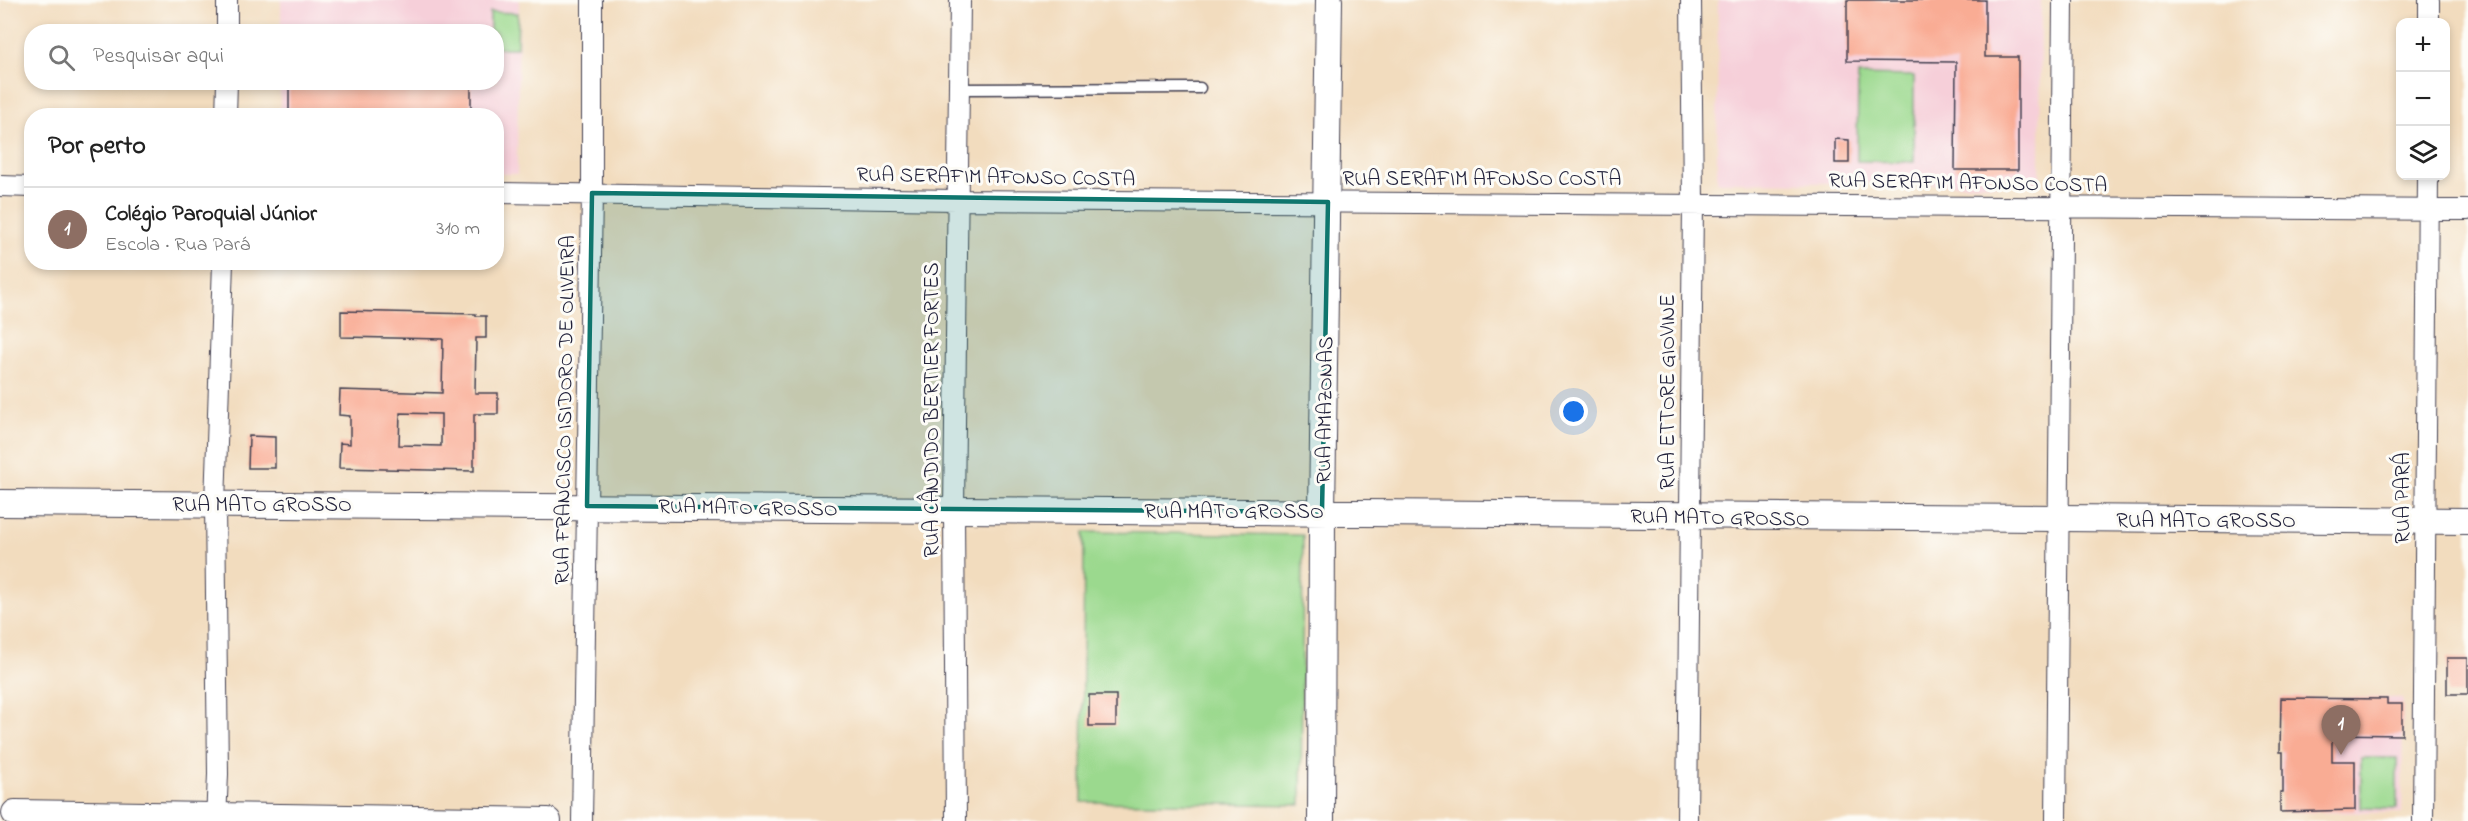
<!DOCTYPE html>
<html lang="pt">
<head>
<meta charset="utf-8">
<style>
  :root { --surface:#fff; --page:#f2f2f2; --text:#222; --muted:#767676; --line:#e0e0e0; --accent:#d1495b }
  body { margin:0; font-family:"Indie Flower",sans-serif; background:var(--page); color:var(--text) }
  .controls { position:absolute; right:18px; top:18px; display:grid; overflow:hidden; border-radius:12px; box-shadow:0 3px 9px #0003 }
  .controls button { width:54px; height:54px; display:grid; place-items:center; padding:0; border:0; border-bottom:2px solid var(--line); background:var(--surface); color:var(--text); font:30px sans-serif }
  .you { position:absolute; left:1574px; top:412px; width:21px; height:21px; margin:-15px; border:4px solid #fff; border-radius:50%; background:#1a73e8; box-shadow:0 0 0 9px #1a73e833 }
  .badge { display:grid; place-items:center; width:39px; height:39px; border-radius:50%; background:var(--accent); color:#fff; font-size:20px; font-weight:700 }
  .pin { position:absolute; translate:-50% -50px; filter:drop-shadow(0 2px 3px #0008) }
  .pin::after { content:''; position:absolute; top:32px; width:21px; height:18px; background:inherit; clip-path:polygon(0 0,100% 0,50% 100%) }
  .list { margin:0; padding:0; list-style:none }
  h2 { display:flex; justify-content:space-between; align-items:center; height:78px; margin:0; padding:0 24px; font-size:26px }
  h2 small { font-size:20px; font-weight:400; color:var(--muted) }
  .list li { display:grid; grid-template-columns:39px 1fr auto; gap:18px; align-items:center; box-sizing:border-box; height:84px; padding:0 24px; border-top:2px solid var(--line) }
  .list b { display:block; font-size:22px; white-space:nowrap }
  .list p { margin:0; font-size:20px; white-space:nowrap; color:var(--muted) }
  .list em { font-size:20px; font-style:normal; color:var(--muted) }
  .icon { flex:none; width:33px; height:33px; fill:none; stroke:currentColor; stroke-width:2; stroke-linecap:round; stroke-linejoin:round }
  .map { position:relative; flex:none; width:2468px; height:821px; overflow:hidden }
  .search { position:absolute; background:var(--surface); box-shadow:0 3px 9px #0003; left:24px; top:24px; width:480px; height:66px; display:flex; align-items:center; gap:15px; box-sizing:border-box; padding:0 21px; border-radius:24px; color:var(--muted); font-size:22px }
  .panel { position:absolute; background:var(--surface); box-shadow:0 3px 9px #0003; left:24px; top:108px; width:480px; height:162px; border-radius:24px }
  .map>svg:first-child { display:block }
</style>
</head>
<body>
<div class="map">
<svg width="2468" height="821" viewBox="0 0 2468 821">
  <rect width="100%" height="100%" fill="#fdfcf7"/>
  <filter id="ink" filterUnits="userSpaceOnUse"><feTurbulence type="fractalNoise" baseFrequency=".0167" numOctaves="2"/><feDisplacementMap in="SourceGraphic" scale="12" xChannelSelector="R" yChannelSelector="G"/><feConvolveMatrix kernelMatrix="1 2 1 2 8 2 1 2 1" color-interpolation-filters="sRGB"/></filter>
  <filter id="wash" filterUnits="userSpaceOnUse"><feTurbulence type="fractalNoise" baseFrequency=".008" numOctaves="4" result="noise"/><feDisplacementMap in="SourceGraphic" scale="24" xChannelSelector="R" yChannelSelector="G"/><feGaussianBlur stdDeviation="1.35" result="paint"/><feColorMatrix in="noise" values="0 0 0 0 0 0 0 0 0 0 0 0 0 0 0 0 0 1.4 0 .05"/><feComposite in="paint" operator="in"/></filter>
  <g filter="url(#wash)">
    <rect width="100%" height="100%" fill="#f2dcbe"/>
    <path fill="#f6cfd9" d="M281,0H519L517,174H497L496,116H280V83L496,82V32L281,31Z
      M1718,0H2041L2040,185L1717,182Z
      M2280,697L2403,698L2402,813L2280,812Z"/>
    <path fill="#9bd98e" stroke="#5e7e64" stroke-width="1.5" d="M490,12L518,13L517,48H497L496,32L490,31Z
      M1858,75L1914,76V162L1857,161Z
      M1084,532L1303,535L1301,805L1082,802Z
      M2361,758H2397V809L2361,808Z"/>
    <g id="blocks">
      <path fill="#f9ac94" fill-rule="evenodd" d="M1847,0H1985V57H2018V170H1955L1956,62L1847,61Z
        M289,82H471V116H396V113L320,112V116H289Z
        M1835,139L1849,140V163H1835Z
        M341,311L476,314V316H486V338H476L475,393H498V414H474V471L339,468L340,443L350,444V416L339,415L340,390L442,393L443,339L341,337ZM400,413L441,414V446L399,445Z
        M249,436L275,437V468H248Z
        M2447,658H2468V694H2447Z
        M1089,695H1116V726H1089Z
        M2281,698L2387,699V704H2402V735L2332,734V761H2355V810L2280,812V792H2283V752H2280Z"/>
    </g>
  </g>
  <g filter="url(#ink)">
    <use href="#blocks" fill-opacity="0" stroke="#413e4f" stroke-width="1.5"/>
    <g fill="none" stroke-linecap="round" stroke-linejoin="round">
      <g stroke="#413e4f" stroke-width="13">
        <path id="service" d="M959,89L1200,88"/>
      </g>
      <g stroke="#413e4f" stroke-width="22">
        <path id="minor" d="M2429,22V0
          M227,32V0
          M226,116L227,82
          M0,186L32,187
          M496,193L956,200L2468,210
          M216,821L218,774L215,504L223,262
          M582,821L592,193V0
          M956,821L954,509L960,0
          M1687,821L1693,203L1691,0
          M2056,821L2063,0
          M2423,821L2428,176"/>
      </g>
      <g stroke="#413e4f" stroke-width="28">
        <path id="tertiary" d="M0,503L2468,521
          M15,813L548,821
          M1321,821L1322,512L1329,0"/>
      </g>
      <use href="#service" stroke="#fff" stroke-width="10"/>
      <use href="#minor" stroke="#fff" stroke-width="20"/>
      <use href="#tertiary" stroke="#fff" stroke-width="26"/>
    </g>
  </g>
  <path fill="#0f766e" fill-opacity="0.2" stroke="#0f766e" stroke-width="4.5" stroke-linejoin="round" d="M592,193L1328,202L1322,512L587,506Z"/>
  <g text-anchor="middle" stroke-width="6" stroke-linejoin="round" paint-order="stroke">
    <g font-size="21" fill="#22223b" stroke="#fdfcf7">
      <text transform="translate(996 176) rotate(1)" y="7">RUA SERAFIM AFONSO COSTA</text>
      <text x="1482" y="185">RUA SERAFIM AFONSO COSTA</text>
      <text transform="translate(1968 182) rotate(1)" y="7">RUA SERAFIM AFONSO COSTA</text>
      <text transform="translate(1667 392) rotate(-90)" y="7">RUA ETTORE GIOVINE</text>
      <text transform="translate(564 410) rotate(-89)" y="7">RUA FRANCISCO ISIDORO DE OLIVEIRA</text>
      <text transform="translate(931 410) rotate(-90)" y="7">RUA CÂNDIDO BERTIER FORTES</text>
      <text transform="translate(1324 410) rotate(-89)" y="7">RUA AMAZONAS</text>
      <text transform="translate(2402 498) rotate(-90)" y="7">RUA PARÁ</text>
      <text x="262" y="511">RUA MATO GROSSO</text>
      <text transform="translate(748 507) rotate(1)" y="7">RUA MATO GROSSO</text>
      <text x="1234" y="518">RUA MATO GROSSO</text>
      <text transform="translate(1720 517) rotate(1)" y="7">RUA MATO GROSSO</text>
      <text x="2206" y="527">RUA MATO GROSSO</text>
    </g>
  </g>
</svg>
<div class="controls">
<button>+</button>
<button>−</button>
<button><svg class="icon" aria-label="layers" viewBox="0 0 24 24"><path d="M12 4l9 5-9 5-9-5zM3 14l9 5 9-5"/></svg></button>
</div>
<div class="you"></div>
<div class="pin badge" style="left:2341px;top:755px;background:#8d6e63">1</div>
<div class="search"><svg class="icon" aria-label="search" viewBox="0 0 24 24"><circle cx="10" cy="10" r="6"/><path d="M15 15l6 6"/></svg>Pesquisar aqui</div>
<section class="panel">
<h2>Por perto<small></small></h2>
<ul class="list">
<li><span class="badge" style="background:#8d6e63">1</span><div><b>Colégio Paroquial Júnior</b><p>Escola · Rua Pará</p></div><em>310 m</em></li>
</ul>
</section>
</div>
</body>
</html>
